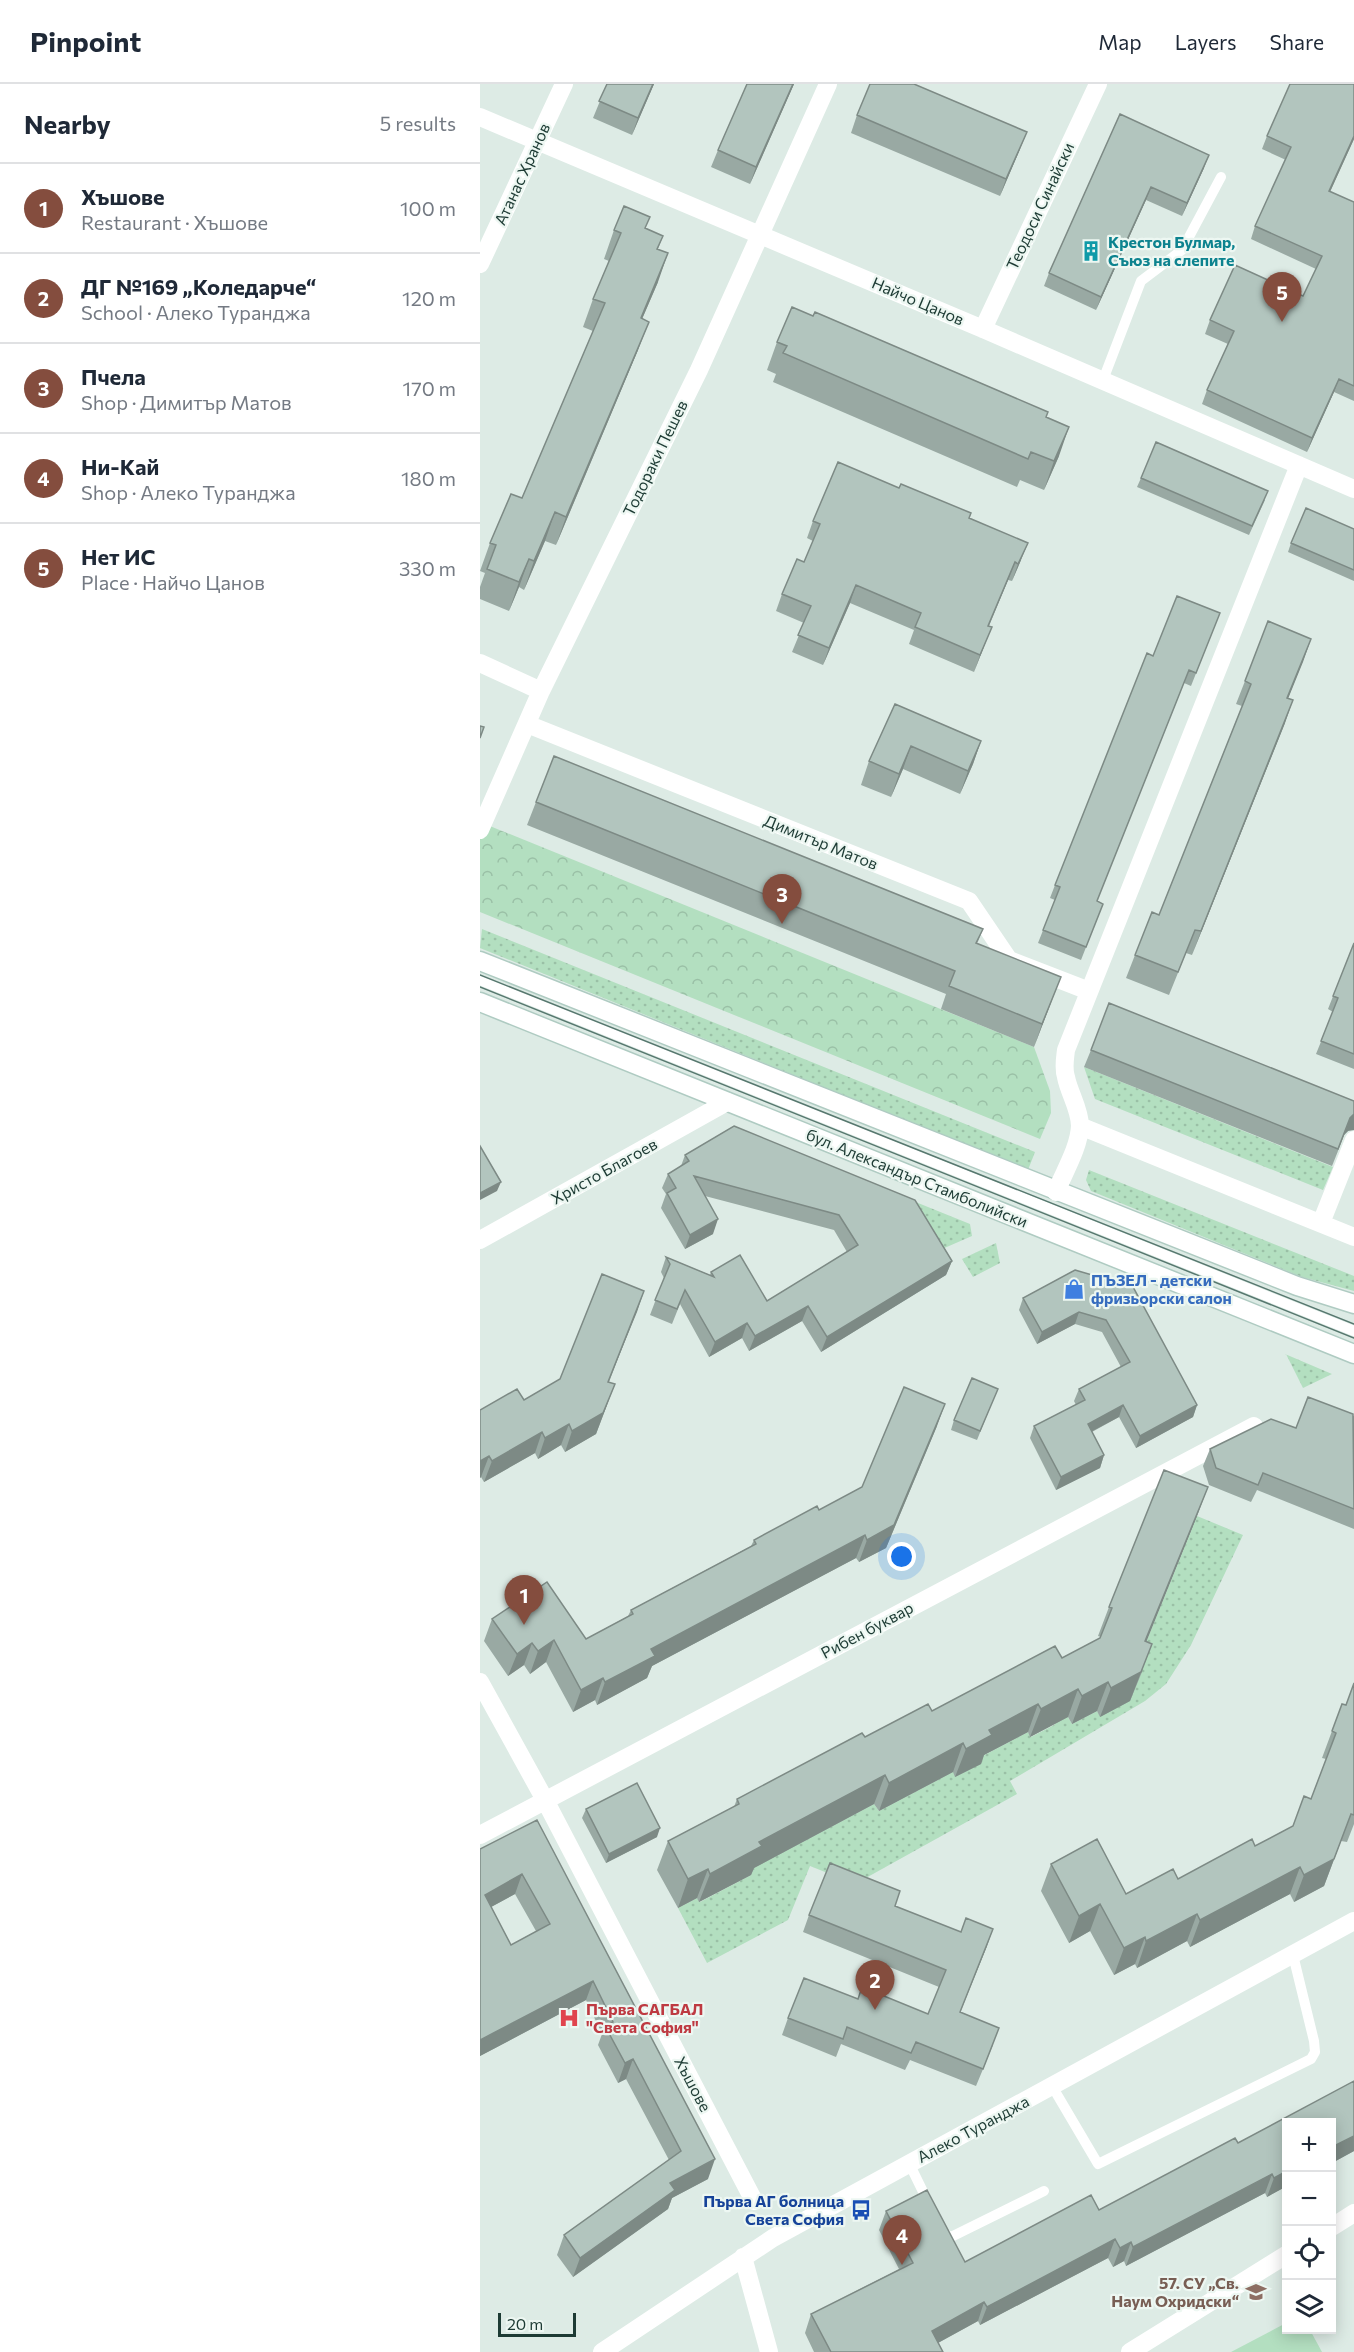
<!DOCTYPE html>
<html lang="en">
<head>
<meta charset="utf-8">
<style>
  :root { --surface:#fff; --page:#f2f2f3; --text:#1f2937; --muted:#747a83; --line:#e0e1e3; --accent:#844d3e }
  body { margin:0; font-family:Commissioner,sans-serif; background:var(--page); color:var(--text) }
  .controls { position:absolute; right:18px; bottom:18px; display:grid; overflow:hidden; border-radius:0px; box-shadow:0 3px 15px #0003 }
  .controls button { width:54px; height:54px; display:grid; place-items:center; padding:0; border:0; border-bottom:2px solid var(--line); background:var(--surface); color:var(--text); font:30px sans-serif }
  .scale { position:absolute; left:18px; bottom:15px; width:78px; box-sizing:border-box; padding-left:6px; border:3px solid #1d3b34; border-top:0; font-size:16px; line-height:21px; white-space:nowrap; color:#1d3b34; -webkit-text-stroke:4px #edf7f2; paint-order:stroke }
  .you { position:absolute; left:422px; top:1473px; width:21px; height:21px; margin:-15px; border:4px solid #fff; border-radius:50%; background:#1a73e8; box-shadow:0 0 0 9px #1a73e833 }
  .badge { display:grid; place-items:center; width:39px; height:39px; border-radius:50%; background:var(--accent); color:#fff; font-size:20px; font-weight:700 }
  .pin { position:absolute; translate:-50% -50px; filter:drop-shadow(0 2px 3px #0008) }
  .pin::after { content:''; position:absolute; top:32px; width:21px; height:18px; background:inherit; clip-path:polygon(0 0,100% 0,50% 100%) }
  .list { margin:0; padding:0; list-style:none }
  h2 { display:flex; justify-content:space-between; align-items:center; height:78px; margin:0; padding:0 24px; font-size:26px }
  h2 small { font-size:20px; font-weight:400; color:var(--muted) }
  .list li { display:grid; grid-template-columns:39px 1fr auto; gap:18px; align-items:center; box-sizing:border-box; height:90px; padding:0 24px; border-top:2px solid var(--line) }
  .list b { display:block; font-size:22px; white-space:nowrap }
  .list p { margin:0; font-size:20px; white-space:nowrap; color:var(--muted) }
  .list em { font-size:20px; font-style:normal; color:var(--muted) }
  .icon { flex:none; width:33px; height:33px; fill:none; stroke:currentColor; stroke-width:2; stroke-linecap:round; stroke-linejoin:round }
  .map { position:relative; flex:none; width:874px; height:2268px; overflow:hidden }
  header { display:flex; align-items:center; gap:36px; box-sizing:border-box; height:84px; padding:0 30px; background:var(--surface); border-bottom:2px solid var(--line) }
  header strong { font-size:28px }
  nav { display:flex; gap:33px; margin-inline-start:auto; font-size:21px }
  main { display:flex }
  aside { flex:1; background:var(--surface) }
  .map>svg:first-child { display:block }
</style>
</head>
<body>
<header>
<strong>Pinpoint</strong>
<nav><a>Map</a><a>Layers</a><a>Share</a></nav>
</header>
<main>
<aside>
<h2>Nearby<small>5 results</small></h2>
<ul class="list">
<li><span class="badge">1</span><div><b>Хъшове</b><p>Restaurant · Хъшове</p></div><em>100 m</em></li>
<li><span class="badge">2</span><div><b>ДГ №169 „Коледарче“</b><p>School · Алеко Туранджа</p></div><em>120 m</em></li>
<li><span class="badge">3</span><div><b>Пчела</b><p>Shop · Димитър Матов</p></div><em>170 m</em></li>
<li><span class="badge">4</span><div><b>Ни-Кай</b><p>Shop · Алеко Туранджа</p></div><em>180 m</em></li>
<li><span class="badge">5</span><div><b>Нет ИС</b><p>Place · Найчо Цанов</p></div><em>330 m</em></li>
</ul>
</aside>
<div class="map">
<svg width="874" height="2268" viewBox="0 0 874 2268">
  <defs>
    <pattern id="grass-dots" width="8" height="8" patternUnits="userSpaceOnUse" patternTransform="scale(1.5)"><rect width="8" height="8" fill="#b3dfc0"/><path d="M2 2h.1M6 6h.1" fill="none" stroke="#9ac0a6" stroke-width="1.8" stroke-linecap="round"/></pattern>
    <pattern id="forest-crowns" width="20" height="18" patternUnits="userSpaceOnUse" patternTransform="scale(1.5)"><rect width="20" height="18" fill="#b3dfc0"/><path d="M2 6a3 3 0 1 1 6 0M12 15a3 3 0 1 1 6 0" fill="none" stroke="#9ac0a6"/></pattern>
  </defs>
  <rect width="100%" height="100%" fill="#ddebe5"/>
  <path fill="url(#grass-dots)" d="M2,845L555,1068L548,1086L0,864Z
    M604,983L853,1083L843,1106L615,1015Z
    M609,1086L874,1192V1207L822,1193L611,1107L606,1096Z
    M359,1087L490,1140L492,1152L453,1169Z
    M516,1159L520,1179L493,1193L482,1175Z
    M806,1270H805L852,1290L823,1304Z
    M717,1432L763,1451L711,1561L686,1600L665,1617L530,1697L537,1710L375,1800L330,1782L308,1836L227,1879L198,1824L217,1814L220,1818L271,1791L269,1786L394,1720L399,1727L548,1648L551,1653L574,1641L585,1628L592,1640L617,1627L620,1632L655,1586Z"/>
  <path fill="url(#forest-crowns)" d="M0,738L554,963L570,1007L571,1029L560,1055L0,828Z"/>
  <path fill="#b3dfc0" d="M806,2239V2246H830L842,2268H751Z"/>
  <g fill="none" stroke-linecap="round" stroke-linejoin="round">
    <g stroke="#afcbc2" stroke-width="21">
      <path id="secondary" d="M0,877L817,1202L874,1220
        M0,918L874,1270"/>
    </g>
    <path stroke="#fff" stroke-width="10" d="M623,296L661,197L702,166L741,93
      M0,896L874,1247
      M572,2002L618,2080L831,1975L835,1968L834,1957L813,1871
      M429,2079L449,2120
      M461,2144L463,2149L471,2153L564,2107"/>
    <path stroke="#fff" stroke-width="18" d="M0,33L503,245L874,405
      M0,180L84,0
      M503,245L618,0
      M0,579L61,607
      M47,640L489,817L529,876L609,907
      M0,746L61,607L219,286L348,0
      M600,1042L874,1153
      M576,1108C584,1088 599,1064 600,1042C600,1025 589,1009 586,993C583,984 585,975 586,966L819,381
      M841,1139L874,1056
      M0,1156L247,1018
      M0,1598L65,1716L274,2117
      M0,1751L774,1342
      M852,2143L874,2129
      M263,2173L289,2268
      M122,2268L293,2154L874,1837
      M650,2268L806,2171"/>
    <use href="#secondary" stroke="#fff" stroke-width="18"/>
    <path stroke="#57786f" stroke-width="1.5" d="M0,891L874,1240
      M0,903L874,1254"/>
  </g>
  <path fill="#99a9a3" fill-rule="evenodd" d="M127,0H174L152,51L113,34Z
    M267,0H314L270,100L231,83L238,66Z
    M874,0V55L850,108L874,118V317L854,308L827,368L722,320L727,306L748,260L725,250L730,236L823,212L836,185L771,155L775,142L806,76L782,65L787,52Z
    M640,30L724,84L702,132L666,116L616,226L564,202L569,189Z
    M377,31L540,65L520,112L371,49Z
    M165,144L183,152L178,165V198L162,235L158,266L76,461L65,457L44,506L39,503L29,527L0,515V503L5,489L0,487L10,459L42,414L113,247L103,243L113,215L129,177L124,175L134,146Z
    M297,258L566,333L579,372L564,406L540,396L537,403L293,298L296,290L287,286Z
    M661,394L785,416L769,451L657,403Z
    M489,434L541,476L532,497L528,496L509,542L505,560L494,588L429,560L434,546L370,519L343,581L312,568L324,539L296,527L302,510L324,478L333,457L327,454L333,437Z
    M874,445V497L808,468L811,459Z
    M740,529L711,602L704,599L617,817L623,820L601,876L558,859L575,816L570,814L575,801L673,572Z
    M831,555L808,614L805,639L712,871L706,869L689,911L646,894L655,871L679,831L762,622L756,620L765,597Z
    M415,620L501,657L493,680L480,710L423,685L411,713L381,701L389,677Z
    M56,718L503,845L497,860L572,916L554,963L461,925L466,910L47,741Z
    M874,859V985L836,970L853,928L848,925Z
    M611,966L868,1047L864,1051L852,1082L604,983Z
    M254,1042L472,1177L466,1191L341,1268L322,1237L269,1267L262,1254L229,1273L200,1220L192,1240L170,1231L184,1194L181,1188L186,1173L230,1191L231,1188L287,1217L367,1168L354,1146L225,1112L233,1150L205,1165L181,1124L186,1110L182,1104L188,1090L201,1082L205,1071Z
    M595,1186L717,1321L713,1333L656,1364L639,1333L612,1348L624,1371L620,1384L576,1406L550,1354L554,1342L596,1321L594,1317L599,1305L641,1283L622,1248L595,1240L557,1260L539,1226L543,1214Z
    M164,1207L129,1298L127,1321L116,1350L85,1368L81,1361L58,1375L55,1369L4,1398L1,1393L0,1394V1326L44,1316L80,1295Z
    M514,1314L497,1356L471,1346L474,1336Z
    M874,1332V1445L777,1406L771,1418L729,1401L723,1382L730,1365L816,1344Z
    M457,1342L406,1464L379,1478L376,1474L172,1582L167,1594L117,1621L115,1616L93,1628L66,1578L50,1590L44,1581L28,1592L4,1557L12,1535L106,1555L148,1532L151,1526L271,1462L274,1456L339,1426L382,1403Z
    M717,1432L666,1557L662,1588L650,1617L620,1633L617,1627L592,1640L588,1633L550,1653L548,1648L504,1671L501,1680L475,1693L473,1688L399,1727L394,1720L274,1784L271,1791L219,1818L217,1814L198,1824L177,1786L188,1757L254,1723L257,1715L385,1653L452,1627L582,1574L620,1554L621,1553L618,1552L629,1523Z
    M874,1599V1740L867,1758L861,1757L844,1802L814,1818L810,1810L710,1863L707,1857L657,1884L655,1880L634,1891L610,1847L589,1859L561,1807L571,1780L646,1810L698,1795L775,1762L813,1742L831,1715L846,1675L842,1674L852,1647L866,1621Z
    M106,1725L177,1753L126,1779L102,1734Z
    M57,1736L228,2095L192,2114L188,2125L93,2193L77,2171L84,2151L189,2076L146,1995L138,1999L118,1961L122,1950L106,1916L0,1972V1765ZM35,1810L56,1847L31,1861L11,1823Z
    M415,1822L507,1862L480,1929L513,1961L496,2002L430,1976L425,1986L361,1960L356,1973L302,1951L308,1934L378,1915L448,1930L459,1903L323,1848L329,1831Z
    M874,1997V2067L852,2079V2038H807V2102L787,2113L785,2109L646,2182L644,2177L633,2183L628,2174L500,2241L498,2237L458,2259L463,2268H334L325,2249L331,2230L419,2185L399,2146L406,2127L485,2178L619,2126L758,2059Z"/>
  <path fill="#7d8a85" d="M173,0H174L152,51L158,34Z
    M313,0H314L270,100L276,83Z
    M547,48L540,65L520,112L526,95Z
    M874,52V55L844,121L849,107Z
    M729,71L724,84L702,132L707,119Z
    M671,103L666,116L616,226L621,213Z
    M188,169L178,198L150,263L161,234Z
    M169,238L158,266L76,461L86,433Z
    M859,295L854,308L827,368L832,354Z
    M589,343L579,372L564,406L574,377Z
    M75,428L65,457L44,506L54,477Z
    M548,459L541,476L532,497L538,480Z
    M49,475L39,503L29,527L39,498Z
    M535,478L528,496L501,559L508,542Z
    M376,501L370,519L343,581L349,564Z
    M512,543L505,560L494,588L500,571Z
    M831,555L823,578L799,637L807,614Z
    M813,616L805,639L712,871L721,847Z
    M501,657L493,680L480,710L488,687Z
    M431,662L423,685L411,713L419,690Z
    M581,893L572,916L554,963L562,940Z
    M874,1030V1046L868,1047L864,1051L852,1082L870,1034Z
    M21,1098L17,1107L0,1116V1109Z
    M238,1135L233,1150L205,1165L210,1151Z
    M472,1177L466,1191L341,1268L347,1253Z
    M164,1207L157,1228L120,1318L128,1298Z
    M328,1222L322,1237L269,1267L275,1252Z
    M599,1228L595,1240L557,1260L562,1248Z
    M267,1239L262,1254L229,1273L235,1258Z
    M135,1300L116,1350L85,1368L92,1347Z
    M465,1320L457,1342L406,1464L379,1478L387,1456Z
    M643,1321L639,1333L603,1352L608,1340Z
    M717,1321L713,1333L656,1364L660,1352Z
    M89,1340L81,1361L58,1375L65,1354Z
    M62,1348L55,1369L4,1398L12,1377Z
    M624,1371L620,1384L576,1406L581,1393Z
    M9,1372L1,1393L0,1394V1377Z
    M728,1403L717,1432L655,1586L665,1557Z
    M385,1451L376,1474L172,1582L167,1594L117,1621L125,1598L171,1565Z
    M74,1556L66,1578L50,1590L58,1567Z
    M52,1559L44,1581L28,1592L37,1570Z
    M672,1560L650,1617L620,1633L631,1604Z
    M123,1594L115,1616L93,1628L101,1606Z
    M628,1598L617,1627L592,1640L602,1612Z
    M598,1605L588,1633L550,1653L561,1625Z
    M558,1620L548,1648L504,1671L501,1680L475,1693L486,1665L509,1646Z
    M483,1659L473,1688L399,1727L409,1699Z
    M405,1691L394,1720L274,1784L271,1791L219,1818L230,1790L279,1758Z
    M871,1730L844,1802L814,1818L824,1791Z
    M180,1744L177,1753L126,1779L129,1770Z
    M820,1783L810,1810L710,1863L720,1836Z
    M228,1785L217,1814L198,1824L208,1795Z
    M42,1790L35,1810L0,1829L5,1811Z
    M620,1820L610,1847L589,1859L599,1832Z
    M717,1830L707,1857L657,1884L666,1857Z
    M513,1845L507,1862L473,1945L480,1928Z
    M665,1853L655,1880L634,1891L644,1864Z
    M113,1897L106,1916L0,1972V1956Z
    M153,1975L146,1995L138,1999L145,1979Z
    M874,2052V2067L852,2079V2063Z
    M235,2075L228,2095L192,2114L188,2125L93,2193L100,2174L190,2099Z
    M807,2087V2102L787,2113L794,2094Z
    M792,2090L785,2109L646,2182L653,2163Z
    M635,2155L628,2174L500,2241L507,2223Z
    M651,2158L644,2177L633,2183L640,2164Z
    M504,2218L498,2237L445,2266L452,2247Z"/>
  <path fill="#b2c5be" stroke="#7d8a85" stroke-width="1.5" fill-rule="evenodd" d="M127,0H173L158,34L119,17Z
    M267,0H313L276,83L238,66Z
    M390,0H434L547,48L526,95L377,31Z
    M810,0H874V52L849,107L874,118V302L859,295L832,354L727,306L754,247L730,236L755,181L823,212L842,172L775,142L811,63L787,52Z
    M640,30L729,71L707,119L671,103L621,213L569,189Z
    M144,122L170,133L165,144L183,152L177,165L188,169L161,234L169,238L86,433L75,428L54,477L49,475L39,498L7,485L16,461L10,459L31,410L42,414L125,219L113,215L141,149L134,146Z
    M312,223L333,232L335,228L568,328L566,333L589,343L574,377L551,368L548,375L303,269L307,262L297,258Z
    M676,358L788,407L772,442L661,394Z
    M358,378L419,404L421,400L491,429L489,434L548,459L538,480L535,478L508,542L512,543L500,571L435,543L441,529L376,501L349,564L318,551L331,522L302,510L317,475L324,478L340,440L333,437Z
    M826,424L874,445V486L811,459Z
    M697,512L740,529L716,589L709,586L617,817L623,820L606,863L563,846L580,803L575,801L667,569L673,572Z
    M788,537L831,555L807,614L813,616L721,847L715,846L698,888L655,871L672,828L679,831L771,600L765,597Z
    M415,620L501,657L488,687L431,662L419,690L389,677Z
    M0,642L4,643L0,654Z
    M74,672L503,845L496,859L581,893L562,940L469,902L475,887L56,718Z
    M874,859V970L841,957L858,914L853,912Z
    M629,919L874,1017V1030L870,1034L858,1065L611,966Z
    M254,1042L435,1116L472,1177L347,1253L328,1222L275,1252L267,1239L235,1258L205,1206L197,1225L175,1216L190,1180L186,1173L234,1193L231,1188L260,1171L287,1217L378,1161L359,1131L214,1092L238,1135L210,1151L187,1109L196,1104L188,1090L209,1077L205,1071Z
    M0,1062L21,1098L0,1109Z
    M595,1186L653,1203L717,1321L660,1352L643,1321L608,1340L624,1371L581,1393L554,1342L605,1316L599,1305L650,1278L626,1236L599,1228L562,1248L543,1214Z
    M122,1190L164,1207L128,1298L135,1300L123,1329L92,1347L89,1340L65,1354L62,1348L12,1377L9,1372L0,1377V1326L37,1305L44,1316L80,1295Z
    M492,1294L518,1305L500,1347L474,1336Z
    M424,1303L465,1320L414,1441L387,1456L385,1451L171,1565L175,1572L125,1598L123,1594L101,1606L74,1556L58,1567L52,1559L37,1570L12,1535L67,1498L106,1555L153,1530L151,1526L276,1460L274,1456L337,1422L339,1426L382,1403Z
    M828,1313L873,1330L874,1425L783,1389L778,1401L736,1384L730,1365L791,1335L816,1344Z
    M684,1386L728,1403L665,1557L672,1560L661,1588L631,1604L628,1598L602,1612L598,1605L561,1625L558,1620L509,1646L512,1651L486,1665L483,1659L409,1699L405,1691L279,1758L282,1762L230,1790L228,1785L208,1795L188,1757L259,1720L257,1715L382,1649L385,1653L448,1620L452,1627L575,1562L582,1574L620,1554L632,1524L629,1523Z
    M874,1599V1731L871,1730L854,1775L824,1791L820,1783L720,1836L717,1830L666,1857L665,1853L644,1864L620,1820L599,1832L571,1780L617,1755L646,1810L693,1785L698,1795L772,1755L775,1762L813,1742L824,1712L831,1715L856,1649L852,1647L862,1620L866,1621Z
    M157,1699L180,1744L129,1770L106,1725Z
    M57,1736L235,2075L190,2099L195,2106L100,2174L84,2151L201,2067L153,1975L145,1979L125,1942L133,1938L113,1897L0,1956V1765ZM42,1790L70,1840L31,1861L5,1811Z
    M350,1779L420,1807L415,1822L481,1848L486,1834L513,1845L480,1928L519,1944L503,1985L436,1958L431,1969L367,1943L363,1955L308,1934L324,1894L378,1915L382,1903L448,1930L466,1886L329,1831Z
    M874,1997V2052L852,2063V2038H807V2087L794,2094L792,2090L653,2163L651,2158L640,2164L635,2155L507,2223L504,2218L452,2247L463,2268H351L331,2230L433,2179L406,2127L447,2106L485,2178L611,2111L619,2126L755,2054L758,2059Z"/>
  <defs>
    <g id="building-bare" transform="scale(1.62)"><path d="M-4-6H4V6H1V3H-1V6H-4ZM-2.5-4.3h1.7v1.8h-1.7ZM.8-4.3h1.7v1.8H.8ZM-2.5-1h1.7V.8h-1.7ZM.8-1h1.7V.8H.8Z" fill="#0f9aa8" stroke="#edf7f2" stroke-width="2.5" paint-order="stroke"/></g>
    <g id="shop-bare" transform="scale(1.62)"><path d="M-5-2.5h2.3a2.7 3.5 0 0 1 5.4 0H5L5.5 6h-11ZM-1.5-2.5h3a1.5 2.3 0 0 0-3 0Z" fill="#3f7fe0" stroke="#edf7f2" stroke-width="2.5" paint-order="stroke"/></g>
    <g id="hospital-bare" transform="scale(1.62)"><path d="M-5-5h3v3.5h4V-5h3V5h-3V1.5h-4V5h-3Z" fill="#e0444e" stroke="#edf7f2" stroke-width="2.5" paint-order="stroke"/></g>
    <g id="bus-bare" transform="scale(1.62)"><path d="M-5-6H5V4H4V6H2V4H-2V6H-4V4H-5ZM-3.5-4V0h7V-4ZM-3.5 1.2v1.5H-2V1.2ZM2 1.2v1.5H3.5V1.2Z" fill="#1a4fb4" stroke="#edf7f2" stroke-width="2.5" paint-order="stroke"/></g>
    <g id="school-bare" transform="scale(1.62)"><path d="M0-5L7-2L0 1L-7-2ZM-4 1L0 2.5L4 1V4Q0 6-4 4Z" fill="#8d6e63" stroke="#edf7f2" stroke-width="2.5" paint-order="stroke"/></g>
  </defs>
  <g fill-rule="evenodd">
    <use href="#building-bare" x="611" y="167"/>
    <use href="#shop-bare" x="594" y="1205"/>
    <use href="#hospital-bare" x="89" y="1934"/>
    <use href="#bus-bare" x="381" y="2126"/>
    <use href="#school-bare" x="776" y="2208"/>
  </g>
  <g text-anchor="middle" stroke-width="4.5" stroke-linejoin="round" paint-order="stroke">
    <g font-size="16" fill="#1d3b34" stroke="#edf7f2">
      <text transform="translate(42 90) rotate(-65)" y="6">Атанас Хранов</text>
      <text transform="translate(560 122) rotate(-65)" y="6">Теодоси Синайски</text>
      <text transform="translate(438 217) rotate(23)" y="6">Найчо Цанов</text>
      <text transform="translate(175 374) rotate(-64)" y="6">Тодораки Пешев</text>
      <text transform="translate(341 758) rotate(22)" y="6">Димитър Матов</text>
      <text transform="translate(124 1087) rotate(-29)" y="6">Христо Благоев</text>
      <text transform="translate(437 1094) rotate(22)" y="6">бул. Александър Стамболийски</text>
      <text transform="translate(387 1546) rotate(-28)" y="6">Рибен буквар</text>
      <text transform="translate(213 2000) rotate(62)" y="6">Хъшове</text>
      <text transform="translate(493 2045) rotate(-28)" y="6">Алеко Туранджа</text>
    </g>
    <g font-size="16" font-weight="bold" fill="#0d838f" stroke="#edf7f2" text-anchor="start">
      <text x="628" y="164">Крестон Булмар,<tspan x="628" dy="18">Съюз на слепите</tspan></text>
    </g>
    <g font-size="16" font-weight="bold" fill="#366cbe" stroke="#edf7f2" text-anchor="start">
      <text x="611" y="1202">ПЪЗЕЛ - детски<tspan x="611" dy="18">фризьорски салон</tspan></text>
    </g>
    <g font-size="16" font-weight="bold" fill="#be3a42" stroke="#edf7f2" text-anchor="start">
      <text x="106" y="1931">Първа САГБАЛ<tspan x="106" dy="18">"Света София"</tspan></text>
    </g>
    <g font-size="16" font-weight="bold" fill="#164399" stroke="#edf7f2" text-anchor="end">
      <text x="364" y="2123">Първа АГ болница<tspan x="364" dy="18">Света София</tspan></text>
    </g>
    <g font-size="16" font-weight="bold" fill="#785e54" stroke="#edf7f2" text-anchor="end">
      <text x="759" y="2205">57. СУ „Св.<tspan x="759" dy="18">Наум Охридски“</tspan></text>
    </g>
  </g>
</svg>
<div class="controls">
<button>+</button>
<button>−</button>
<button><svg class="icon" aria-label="locate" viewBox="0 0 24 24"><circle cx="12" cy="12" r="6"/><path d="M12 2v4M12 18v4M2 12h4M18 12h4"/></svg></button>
<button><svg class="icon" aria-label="layers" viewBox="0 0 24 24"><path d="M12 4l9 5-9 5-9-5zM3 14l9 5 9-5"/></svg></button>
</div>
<div class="scale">20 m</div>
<div class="you"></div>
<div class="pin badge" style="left:44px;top:1541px">1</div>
<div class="pin badge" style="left:395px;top:1926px">2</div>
<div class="pin badge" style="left:302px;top:840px">3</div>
<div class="pin badge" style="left:422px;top:2181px">4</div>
<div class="pin badge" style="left:802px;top:238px">5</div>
</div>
</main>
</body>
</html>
